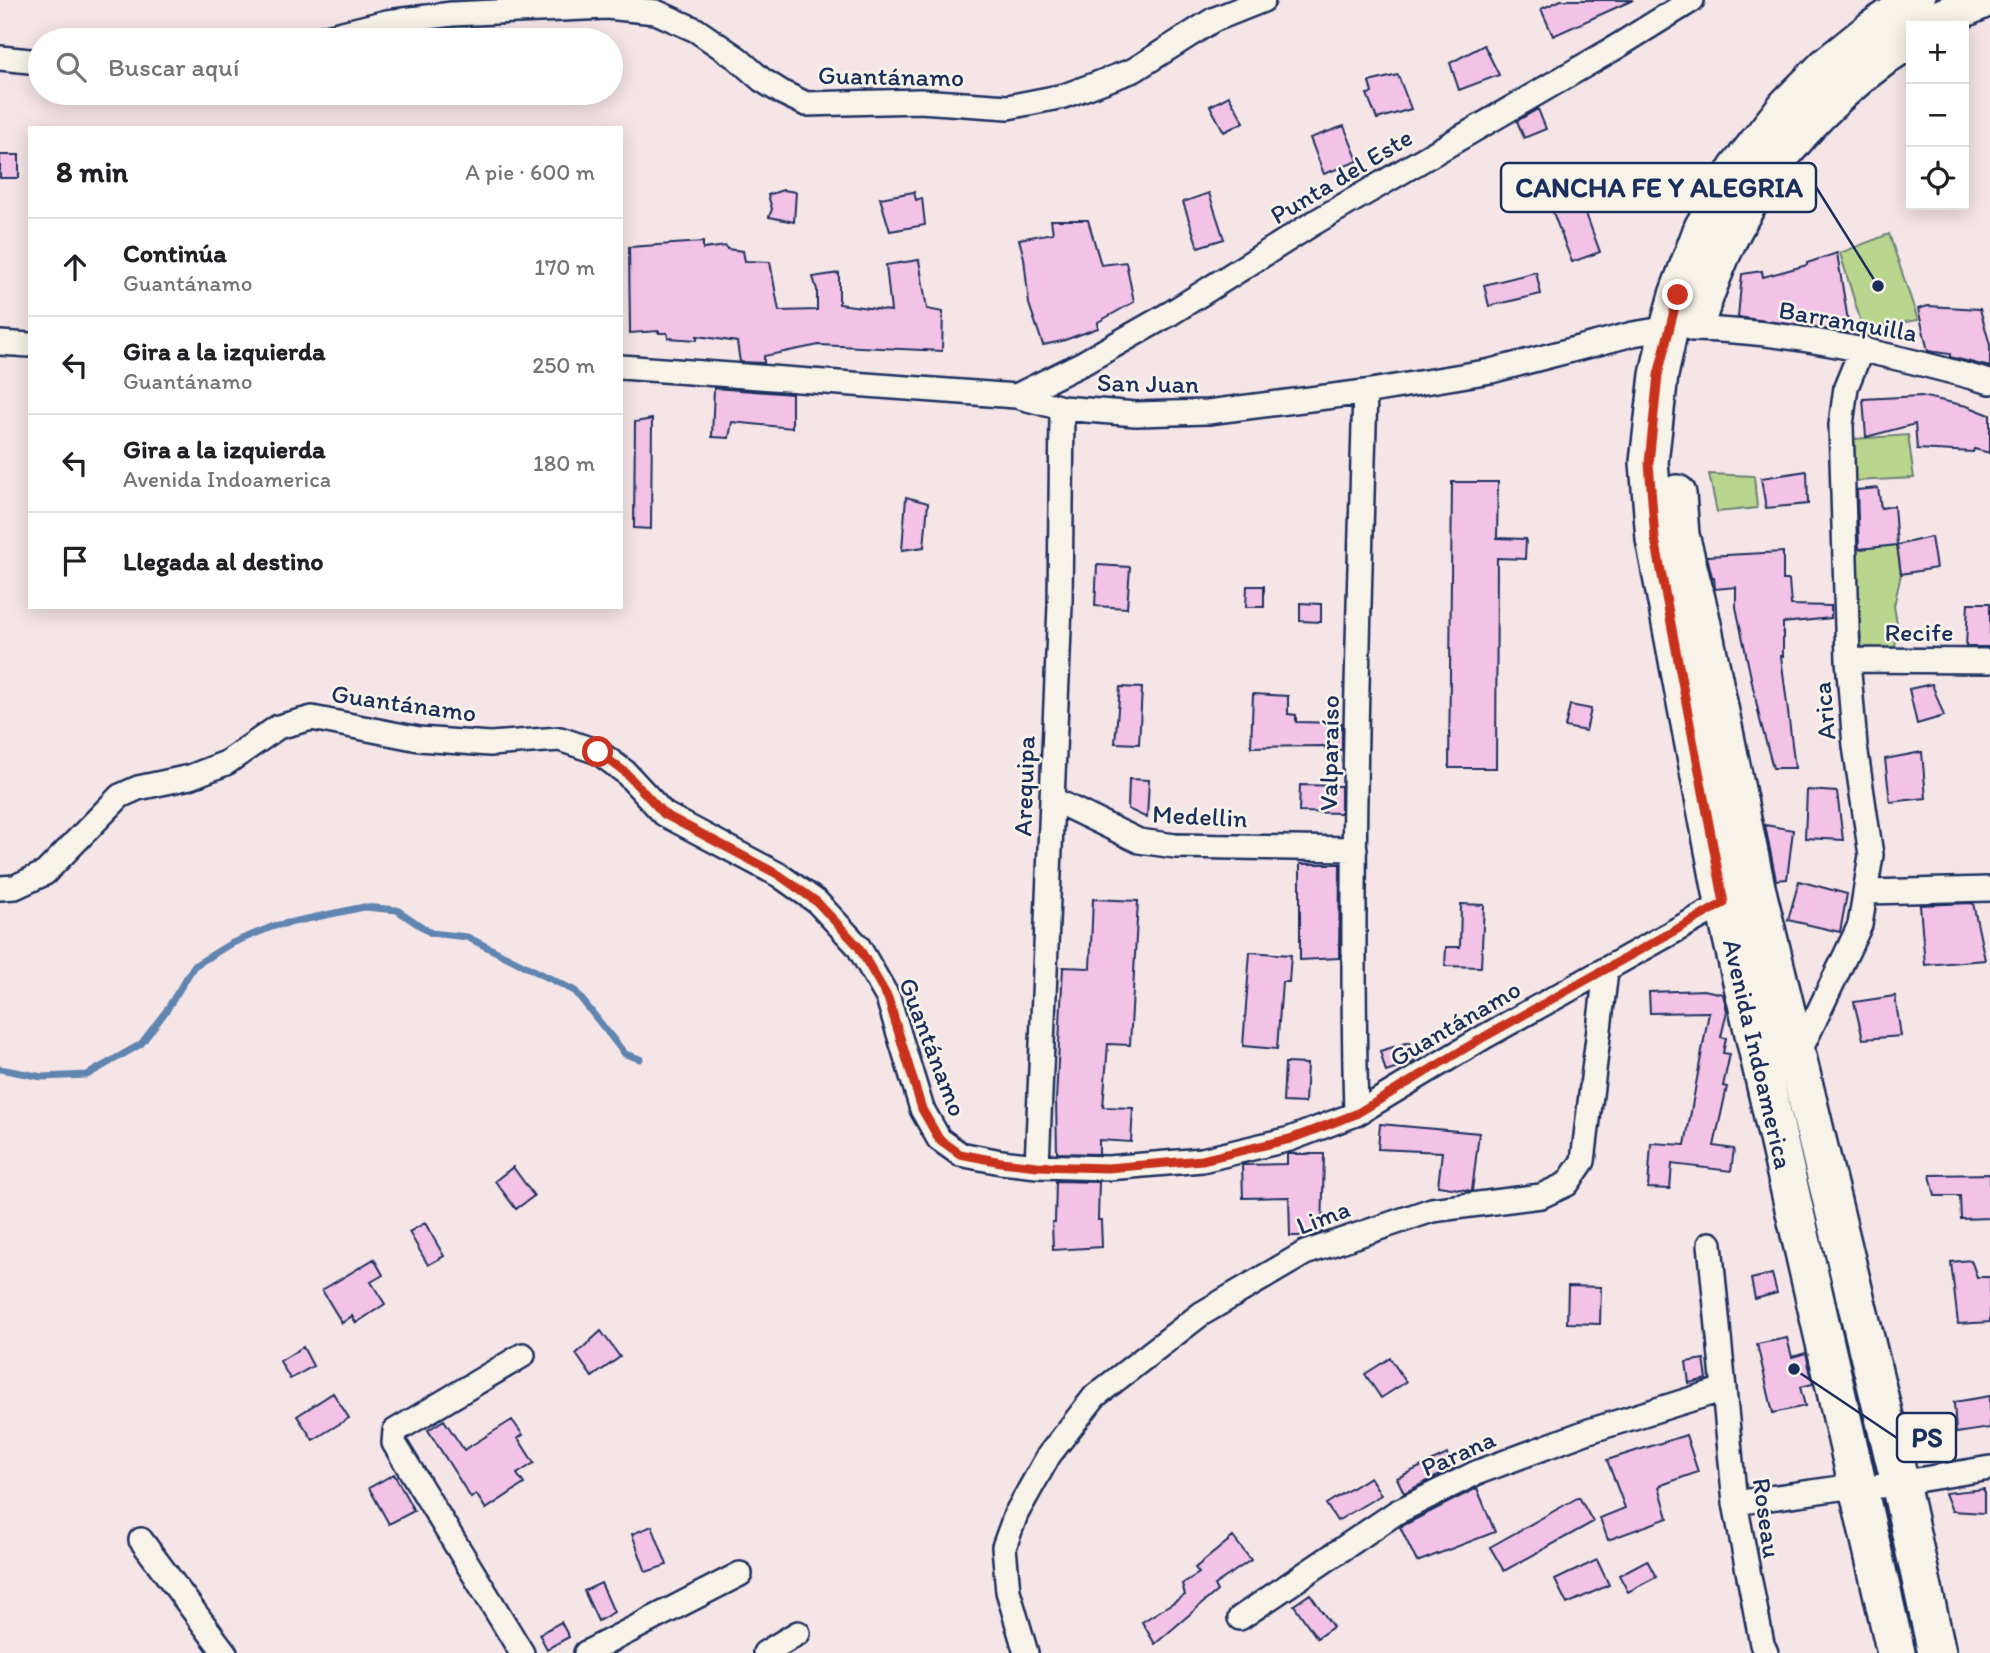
<!DOCTYPE html>
<html lang="es">
<head>
<meta charset="utf-8">
<style>
  :root { --surface:#fff; --page:#f6f6f6; --text:#202124; --muted:#757577; --line:#e0e0e0 }
  body { margin:0; font-family:Itim,sans-serif; background:var(--page); color:var(--text) }
  .controls { position:absolute; right:21px; top:21px; display:grid; overflow:hidden; border-radius:0px; box-shadow:0 4px 18px #0003 }
  .controls button { width:63px; height:63px; display:grid; place-items:center; padding:0; border:0; border-bottom:2px solid var(--line); background:var(--surface); color:var(--text); font:35px sans-serif }
  .stop { position:absolute; width:21px; height:21px; margin:-16px; border:5px solid #c8321e; border-radius:50%; background:#fff }
  .stop.end { background:#c8321e; border-color:#fff; box-shadow:0 2px 7px #0008 }
  .list { margin:0; padding:0; list-style:none }
  h2 { display:flex; justify-content:space-between; align-items:center; height:91px; margin:0; padding:0 28px; font-size:30px }
  h2 small { font-size:23px; font-weight:400; color:var(--muted) }
  .list li { display:grid; grid-template-columns:46px 1fr auto; gap:21px; align-items:center; box-sizing:border-box; height:98px; padding:0 28px; border-top:2px solid var(--line) }
  .list b { display:block; font-size:26px; white-space:nowrap }
  .list p { margin:0; font-size:23px; white-space:nowrap; color:var(--muted) }
  .list em { font-size:23px; font-style:normal; color:var(--muted) }
  .icon { flex:none; width:38px; height:38px; fill:none; stroke:currentColor; stroke-width:2; stroke-linecap:round; stroke-linejoin:round }
  .map { position:relative; flex:none; width:1990px; height:1653px; overflow:hidden }
  .search { position:absolute; background:var(--surface); box-shadow:0 4px 18px #0003; left:28px; top:28px; width:595px; height:77px; display:flex; align-items:center; gap:18px; box-sizing:border-box; padding:0 24px; border-radius:38px; color:var(--muted); font-size:26px }
  .panel { position:absolute; background:var(--surface); box-shadow:0 4px 18px #0003; left:28px; top:126px; width:595px; height:483px; border-radius:0px }
  .map>svg:first-child { display:block }
</style>
</head>
<body>
<div class="map">
<svg width="1990" height="1653" viewBox="0 0 1990 1653">
  <rect width="100%" height="100%" fill="#f6e5e7"/>
  <filter id="ink" filterUnits="userSpaceOnUse"><feTurbulence type="fractalNoise" baseFrequency=".0143" numOctaves="2"/><feDisplacementMap in="SourceGraphic" scale="14" xChannelSelector="R" yChannelSelector="G"/><feConvolveMatrix kernelMatrix="1 2 1 2 8 2 1 2 1" color-interpolation-filters="sRGB"/></filter>
  <g filter="url(#ink)">
    <path fill="#bad58d" stroke="#6a8276" stroke-width="2" d="M1889,234L1918,320L1863,329L1840,253Z
      M1908,435L1914,478L1855,481L1854,439Z
      M1709,474L1754,476L1757,508L1717,512Z
      M1897,545L1901,574L1894,606L1897,623L1895,650L1862,649L1851,550Z"/>
    <g fill="none" stroke-linecap="round" stroke-linejoin="round">
      <path stroke="#5e85b0" stroke-width="7" d="M0,1069L42,1077L87,1075L141,1044L166,1011L194,966L230,944L274,926L364,907L397,910L431,933L467,937L575,991L625,1054L640,1059"/>
    </g>
    <path fill="#f2c3e6" stroke="#1b2f5e" stroke-width="2" d="M1561,0H1633L1553,36L1541,9Z
      M1484,45L1499,75L1459,90L1450,63Z
      M1398,75L1411,109L1377,119L1367,94L1372,93L1369,82Z
      M1229,96L1244,122L1224,132L1210,106Z
      M1538,109L1546,129L1524,138L1517,121Z
      M1344,126L1358,161L1324,174L1310,138Z
      M0,155H19V178H0Z
      M783,190L796,192L794,222L769,217L772,209L768,195Z
      M914,192L916,200L922,198L925,225L890,231L880,198Z
      M1578,192L1600,252L1572,262L1549,202Z
      M1209,193L1224,239L1198,247L1183,202Z
      M1051,220H1088L1101,265L1126,262L1134,302L1098,322V328L1062,341L1043,345L1029,304L1024,258L1019,239L1053,233Z
      M703,242V249L726,246L727,249L743,251L745,261L770,262L779,311L817,310V290L813,277L839,273V304L891,311L886,265L919,260L927,309L943,312L942,351L819,345L764,356V363L740,362L737,342L697,336V340L668,338L667,333H659V331L630,333L629,247Z
      M1837,253L1850,333L1738,317L1742,274L1762,271L1763,277L1807,265V263Z
      M1536,272L1541,294L1489,306L1484,285Z
      M1928,306L1980,309L1990,345V367L1950,357V354L1928,351L1918,309Z
      M714,388L792,394V428L732,422L729,438L712,437Z
      M1921,396L1967,406L1990,415V453L1974,449L1973,452L1917,449L1915,424L1866,437L1863,399Z
      M652,419L651,529L634,528L635,422Z
      M1807,471L1808,504L1766,508L1761,478Z
      M1452,482H1498L1497,538L1526,539L1525,559L1497,558L1496,768H1449Z
      M1878,488L1881,508L1894,506L1897,545L1859,549L1857,490Z
      M906,497L928,503L924,547L902,550Z
      M1931,537L1936,568L1901,574L1897,545Z
      M1783,552V580H1789L1791,605L1831,606V618L1783,623V656H1781L1795,768H1773L1760,720L1736,607V587L1715,589L1714,577H1712L1707,556Z
      M1097,565L1130,567L1127,608L1095,606Z
      M1247,586H1264V607H1246Z
      M1300,603L1321,604V622L1300,621Z
      M1968,603H1990V647H1966Z
      M1932,684L1944,716L1917,724L1909,689Z
      M1120,687L1142,688L1139,744L1115,743Z
      M1253,694L1288,696V714L1296,715V722L1342,723V750L1325,749V746L1251,747Z
      M1570,705L1591,709L1586,731L1565,727Z
      M1922,752L1926,798L1890,802L1885,759Z
      M1129,779L1149,780L1147,818L1128,809Z
      M1300,785L1341,786V813L1299,812Z
      M1807,790L1837,792L1843,840L1805,838Z
      M1765,825L1793,830L1787,879L1776,880Z
      M1300,864H1340L1339,958L1300,960Z
      M1799,881L1847,894L1840,932L1788,920Z
      M1093,899L1138,901L1130,1045L1108,1044L1103,1107L1133,1108L1131,1142L1099,1140V1154L1057,1153L1056,1100L1063,967L1090,968Z
      M1973,903L1985,960L1925,965L1920,905Z
      M1461,904L1484,905L1481,967L1445,966L1446,947H1460Z
      M1250,952L1291,955L1289,982H1282L1277,1049L1243,1046Z
      M1704,990L1723,994L1727,1011L1721,1037L1726,1038L1723,1053L1730,1054L1723,1086L1727,1087L1714,1146L1734,1149L1731,1171L1672,1164L1670,1189L1648,1188L1651,1143L1685,1145L1709,1012L1650,1013L1649,992Z
      M1895,996L1901,1036L1863,1039L1854,1002Z
      M1410,1042L1415,1062L1386,1072L1380,1051Z
      M1285,1063L1307,1064L1305,1103L1283,1102Z
      M1380,1124L1479,1133L1472,1191L1438,1186L1442,1152L1378,1149Z
      M1287,1154H1324L1322,1233L1313,1236H1290L1289,1197L1243,1198L1242,1165L1287,1164Z
      M513,1167L534,1196L516,1209L495,1181Z
      M1990,1174V1218L1961,1219L1960,1196H1935L1930,1175Z
      M1056,1181L1099,1182L1098,1220H1101L1102,1247L1053,1250L1052,1222H1055Z
      M425,1223L444,1256L428,1265L409,1232Z
      M374,1259L383,1275L371,1282L385,1304L356,1323L352,1316L342,1323L322,1290Z
      M1971,1260L1977,1277H1990V1322L1958,1324L1951,1262Z
      M1772,1274L1777,1293L1755,1299L1751,1279Z
      M1568,1286L1601,1287L1600,1324L1567,1323Z
      M601,1331L620,1357L592,1377L576,1354Z
      M1787,1338L1792,1357L1806,1353L1813,1384L1800,1387L1805,1406L1773,1413L1757,1344Z
      M303,1347L313,1366L290,1379L280,1361Z
      M1390,1358L1406,1382L1381,1398L1365,1374Z
      M1704,1359L1707,1379L1689,1383L1686,1362Z
      M333,1393L349,1418L313,1440L297,1416Z
      M1990,1396V1428L1956,1433L1954,1402Z
      M444,1420L464,1450L512,1420L523,1435L518,1438L534,1463L517,1474L524,1484L486,1509L476,1494L471,1498L428,1430Z
      M1686,1435L1698,1472L1659,1486L1668,1518L1608,1540L1600,1518L1625,1508L1607,1460Z
      M1447,1454L1454,1468L1404,1493L1397,1478Z
      M394,1474L414,1511L389,1524L369,1488Z
      M1370,1477L1381,1495L1337,1521L1326,1504Z
      M1477,1488L1495,1532L1417,1562L1400,1527Z
      M1984,1489V1513L1952,1511L1945,1493Z
      M1579,1497L1593,1522L1504,1571L1490,1547Z
      M652,1526L667,1565L646,1572L632,1534Z
      M1233,1537L1251,1560L1214,1585L1217,1591L1155,1644L1142,1622L1185,1595L1182,1584L1199,1573L1195,1568Z
      M1597,1560L1609,1585L1567,1604L1555,1580Z
      M1647,1560L1656,1577L1628,1592L1619,1575Z
      M601,1583L614,1612L598,1621L584,1591Z
      M1310,1594L1333,1627L1317,1638L1294,1605Z
      M561,1622L569,1637L547,1649L539,1634Z"/>
    <g fill="none" stroke-linecap="round" stroke-linejoin="round">
      <g stroke="#1b2f5e" stroke-width="28">
        <path id="street" d="M314,40L387,22L452,14L607,7L656,12L696,30L737,58L762,80L783,93L806,104L920,101L1008,107L1064,96L1134,70L1213,20L1263,0
          M0,58L40,62
          M1693,329C1794,331 1893,355 1990,382
          M0,343L30,345
          M621,367L1016,396L1062,408L1136,414L1208,412L1365,392L1491,371L1633,334L1669,328
          M1016,396L1083,363L1171,313L1312,224L1613,49L1692,0
          M1848,660L1990,661
          M1052,799L1139,841L1175,846L1355,849
          M0,888L15,887L45,873L120,796L138,788L190,777L226,763L278,727L312,718L419,739L490,744L560,739L598,752L625,772L664,814L779,875L817,902L858,946L888,998L922,1109L939,1139L960,1154L1001,1162L1037,1166L1108,1168L1202,1160L1290,1139L1356,1114L1484,1037L1732,899
          M1866,892L1990,889
          M1797,1057L1860,925L1871,855L1855,746L1848,660L1841,425L1846,387L1862,348
          M1356,1114C1350,874 1358,632 1365,392
          M1037,1166L1060,605L1062,408
          M1710,1244L1735,1503L1762,1644L1766,1653
          M1735,1503L1840,1488L1857,1490L1990,1468
          M141,1540L225,1653
          M1240,1618L1397,1512L1476,1473L1589,1431L1724,1389
          M522,1653L394,1443L395,1431L523,1355
          M586,1653L740,1574
          M765,1653L798,1633
          M1026,1653L1008,1591L1004,1547L1016,1514L1049,1455L1095,1396L1201,1314L1305,1253L1432,1210L1541,1196L1567,1184L1583,1161L1606,971"/>
      </g>
      <g stroke="#1b2f5e" stroke-width="42">
        <path id="primary" d="M1929,26L1944,17L1982,0
          M1698,315C1710,279 1725,241 1745,208C1785,140 1845,80 1911,38
          M1677,494L1680,535L1700,615L1756,887L1900,1483L1937,1653
          M1896,1653L1724,903L1655,539L1649,462L1659,375L1669,328L1678,295L1703,228L1737,170L1788,105L1827,66L1873,29L1916,0"/>
      </g>
      <use href="#street" stroke="#f7f3e8" stroke-width="23"/>
      <use href="#primary" stroke="#f7f3e8" stroke-width="37"/>
    </g>
  </g>
  <g fill="none" stroke-linecap="round" stroke-linejoin="round" filter="url(#ink)">
    <path stroke="#c8321e" stroke-width="9" d="M598,752L625,772L664,814L779,875L817,902L858,946L888,998L922,1109L939,1139L960,1154L1001,1162L1037,1166L1108,1168L1202,1160L1290,1139L1356,1114L1484,1037L1724,903L1655,539L1649,463L1658,375L1678,295"/>
  </g>
  <g text-anchor="middle" stroke-width="5" stroke-linejoin="round" paint-order="stroke">
    <g font-size="26" fill="#1b2f5e" stroke="#f7f3e8">
      <text transform="translate(891 76) rotate(1)" y="9">Guantánamo</text>
      <text transform="translate(1341 176) rotate(-31)" y="9">Punta del Este</text>
      <text transform="translate(1848 321) rotate(10)" y="9">Barranquilla</text>
      <text transform="translate(1148 383) rotate(1)" y="9">San Juan</text>
      <text x="1919" y="641">Recife</text>
      <text transform="translate(404 703) rotate(8)" y="9">Guantánamo</text>
      <text transform="translate(1824 711) rotate(-95)" y="9">Arica</text>
      <text transform="translate(1329 753) rotate(-89)" y="9">Valparaíso</text>
      <text transform="translate(1024 786) rotate(-88)" y="9">Arequipa</text>
      <text transform="translate(1200 816) rotate(3)" y="9">Medellin</text>
      <text transform="translate(1455 1023) rotate(-30)" y="9">Guantánamo</text>
      <text transform="translate(933 1047) rotate(69)" y="9">Guantánamo</text>
      <text transform="translate(1758 1054) rotate(77)" y="9">Avenida Indoamerica</text>
      <text transform="translate(1323 1217) rotate(-21)" y="9">Lima</text>
      <text transform="translate(1458 1453) rotate(-24)" y="9">Parana</text>
      <text transform="translate(1767 1518) rotate(82)" y="9">Roseau</text>
    </g>
  </g>
  <path fill="none" stroke="#1b2f5e" stroke-width="2.5" d="M1878 286L1816 187M1794 1369L1897 1438"/>
  <g fill="#1b2f5e" stroke="#f7f3e8" stroke-width="2.5">
    <circle cx="1878" cy="286" r="7"/>
    <circle cx="1794" cy="1369" r="7"/>
  </g>
  <g fill="#f7f3e8" stroke="#1b2f5e" stroke-width="2.5">
    <rect x="1501" y="163" width="315" height="49" rx="7"/>
    <rect x="1897" y="1413" width="59" height="49" rx="7"/>
  </g>
  <g font-size="28" text-anchor="middle" font-weight="bold" fill="#1b2f5e">
    <text x="1659" y="197">CANCHA FE Y ALEGRIA</text>
    <text x="1927" y="1447">PS</text>
  </g>
</svg>
<div class="controls">
<button>+</button>
<button>−</button>
<button><svg class="icon" aria-label="locate" viewBox="0 0 24 24"><circle cx="12" cy="12" r="6"/><path d="M12 2v4M12 18v4M2 12h4M18 12h4"/></svg></button>
</div>
<div class="stop" style="left:598px;top:752px"></div>
<div class="stop end" style="left:1678px;top:295px"></div>
<div class="search"><svg class="icon" aria-label="search" viewBox="0 0 24 24"><circle cx="10" cy="10" r="6"/><path d="M15 15l6 6"/></svg>Buscar aquí</div>
<section class="panel">
<h2>8 min<small>A pie · 600 m</small></h2>
<ul class="list">
<li><svg class="icon" aria-label="ahead" viewBox="0 0 24 24"><path d="M12 20V5M6 11l6-6 6 6"/></svg><div><b>Continúa</b><p>Guantánamo</p></div><em>170 m</em></li>
<li><svg class="icon" aria-label="left" viewBox="0 0 24 24"><path d="M17 20v-9H6M10 6l-5 5 5 5"/></svg><div><b>Gira a la izquierda</b><p>Guantánamo</p></div><em>250 m</em></li>
<li><svg class="icon" aria-label="left" viewBox="0 0 24 24"><path d="M17 20v-9H6M10 6l-5 5 5 5"/></svg><div><b>Gira a la izquierda</b><p>Avenida Indoamerica</p></div><em>180 m</em></li>
<li><svg class="icon" aria-label="arrive" viewBox="0 0 24 24"><path d="M6 21V4h12l-3 4 3 4H6"/></svg><div><b>Llegada al destino</b></div></li>
</ul>
</section>
</div>
</body>
</html>
